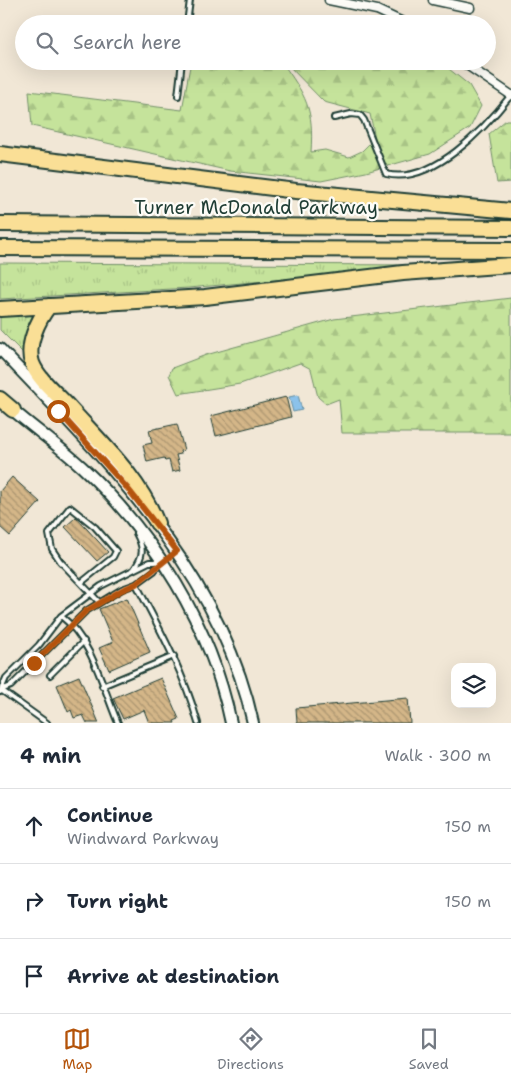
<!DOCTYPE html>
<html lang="en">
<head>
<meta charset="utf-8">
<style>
  :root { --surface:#fff; --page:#f2f2f3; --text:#1f2937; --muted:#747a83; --line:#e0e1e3; --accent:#b45309 }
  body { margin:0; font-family:"Shantell Sans",sans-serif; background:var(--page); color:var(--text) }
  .controls { position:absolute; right:15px; bottom:15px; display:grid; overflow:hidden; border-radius:10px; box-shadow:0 5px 20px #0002 }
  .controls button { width:45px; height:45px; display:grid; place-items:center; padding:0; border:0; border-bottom:1px solid var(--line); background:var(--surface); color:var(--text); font:25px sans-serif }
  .stop { position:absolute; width:15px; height:15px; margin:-11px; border:4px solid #b45309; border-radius:50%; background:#fff }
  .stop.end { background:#b45309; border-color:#fff; box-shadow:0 1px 5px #0008 }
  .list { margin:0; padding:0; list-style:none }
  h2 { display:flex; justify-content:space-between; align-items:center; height:65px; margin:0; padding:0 20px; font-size:21px }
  h2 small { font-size:16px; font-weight:400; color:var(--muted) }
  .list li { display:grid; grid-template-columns:32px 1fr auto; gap:15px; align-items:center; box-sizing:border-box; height:75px; padding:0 20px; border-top:1px solid var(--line) }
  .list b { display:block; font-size:19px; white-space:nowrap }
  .list p { margin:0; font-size:16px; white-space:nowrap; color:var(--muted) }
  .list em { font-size:16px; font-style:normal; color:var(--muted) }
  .icon { flex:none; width:28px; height:28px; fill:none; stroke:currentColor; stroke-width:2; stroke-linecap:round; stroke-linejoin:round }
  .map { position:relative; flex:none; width:511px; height:723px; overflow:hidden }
  .search { position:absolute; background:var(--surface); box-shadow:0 5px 20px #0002; left:15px; right:15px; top:15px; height:55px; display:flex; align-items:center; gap:12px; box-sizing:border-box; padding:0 18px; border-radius:28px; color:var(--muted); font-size:19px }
  .sheet { height:290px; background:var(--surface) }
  nav { display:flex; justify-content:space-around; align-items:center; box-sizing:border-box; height:70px; border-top:1px solid var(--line); background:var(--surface); font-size:14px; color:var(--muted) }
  nav a { display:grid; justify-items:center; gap:2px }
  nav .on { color:var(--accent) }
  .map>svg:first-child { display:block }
</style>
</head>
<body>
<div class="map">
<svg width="511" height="723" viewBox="0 0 511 723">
  <defs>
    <pattern id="grass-tufts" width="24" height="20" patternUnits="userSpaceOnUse" patternTransform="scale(1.25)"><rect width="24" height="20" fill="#c5e39b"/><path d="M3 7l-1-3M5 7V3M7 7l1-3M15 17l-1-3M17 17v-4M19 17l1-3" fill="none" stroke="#a9c486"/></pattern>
    <pattern id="forest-firs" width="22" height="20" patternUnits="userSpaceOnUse" patternTransform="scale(1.25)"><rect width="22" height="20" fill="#c5e39b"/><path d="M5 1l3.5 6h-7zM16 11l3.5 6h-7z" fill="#a9c486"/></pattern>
    <pattern id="building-back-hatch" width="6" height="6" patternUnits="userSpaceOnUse" patternTransform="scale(1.25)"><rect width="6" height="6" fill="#d4b688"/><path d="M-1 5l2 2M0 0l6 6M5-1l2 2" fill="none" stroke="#ab9570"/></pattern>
  </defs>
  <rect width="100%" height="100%" fill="#f1e7d6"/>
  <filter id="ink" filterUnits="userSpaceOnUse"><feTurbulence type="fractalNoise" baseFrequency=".02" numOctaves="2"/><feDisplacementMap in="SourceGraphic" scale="10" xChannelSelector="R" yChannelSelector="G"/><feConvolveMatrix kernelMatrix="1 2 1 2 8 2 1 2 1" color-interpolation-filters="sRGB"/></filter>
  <g filter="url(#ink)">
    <path fill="url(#grass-tufts)" stroke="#729068" d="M0,263L417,265L415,267L188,288L0,299Z
      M37,312L25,355L0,330V314Z"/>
    <path fill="url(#forest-firs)" stroke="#729068" d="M191,61H281C306,96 314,108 311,152L325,150L349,157L362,151L375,138L370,114L324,102L284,61H439L469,85L481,106L470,128L430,154L366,172L321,181L230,171L32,126L29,91L182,110Z
      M506,120H511V182L497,183L489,134Z
      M511,298V433H342L339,399L326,404L318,397L311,369L300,363L240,384L178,394L169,375L172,368L206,355L334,319Z"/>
    <path fill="#8cc2ea" stroke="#608da1" d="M298,395L302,410L293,412L289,397Z"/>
    <path fill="url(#building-back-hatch)" stroke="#1f3d34" d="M286,397L291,417L216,436L211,416Z
      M177,424L184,450L180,451L181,454L176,455L180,470L172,472L169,460L165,461L164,458L147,462L143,445L152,443L149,430Z
      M12,477L40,502L10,536L0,527V491Z
      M76,517L108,552L97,561L65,527Z
      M127,598L150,652L109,670L99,648L113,642L99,609Z
      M79,676L99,723H87L83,715L74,718L71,710L68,712L57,685Z
      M161,678L179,719L174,721L175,723H149L144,710L123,719L113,698Z
      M408,698L410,723H297L296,708Z"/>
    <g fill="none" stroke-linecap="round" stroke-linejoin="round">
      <g stroke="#1f3d34" stroke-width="8">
        <path id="service" d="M187,24L190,0
          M178,96L182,61
          M334,118L351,114L360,115L364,120L386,174C432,186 486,127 511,95
          M134,569C144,555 144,548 136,533
          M82,582L113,557L116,551L95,527L70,507L49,534L52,549L60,561L99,602
          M136,584C160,629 184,673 198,723
          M61,616C92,640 103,688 118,723
          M50,675L84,641
          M102,686L174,656
          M1,690L11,686L86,611L122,589L136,584L154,571L161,562
          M1,690L47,723
          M0,692L6,678L39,645L61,616L101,586L149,562H159"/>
      </g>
      <g stroke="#1f3d34" stroke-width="11">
        <path id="minor" d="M329,0L377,10L407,24
          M433,0L470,8
          M461,61L511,95"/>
      </g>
      <g stroke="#1f3d34" stroke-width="14">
        <path id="secondary" d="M0,349C104,459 220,570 253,723
          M8,406C32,427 58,445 82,467C154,534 211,625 231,723"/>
      </g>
      <g stroke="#1f3d34" stroke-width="18">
        <path id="motorway" d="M0,154L296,191L511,211
          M0,224L511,228
          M0,248L511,250
          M49,306C38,320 26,345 32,363C38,379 56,393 67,405C100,442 138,476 157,523
          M0,309L205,297L403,273L511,265
          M0,399L13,410"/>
      </g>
      <use href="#service" stroke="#fdfcf7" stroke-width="4"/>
      <use href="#minor" stroke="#fdfcf7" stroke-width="8"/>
      <use href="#secondary" stroke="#fdfcf7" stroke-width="10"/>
      <use href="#motorway" stroke="#fadf96" stroke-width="14"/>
    </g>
  </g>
  <g fill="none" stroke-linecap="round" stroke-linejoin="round" filter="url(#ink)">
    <path stroke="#b45309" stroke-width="6" d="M34,663L86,611L122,590L136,584L177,551L128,489L58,411"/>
  </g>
  <g text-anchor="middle" stroke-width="4.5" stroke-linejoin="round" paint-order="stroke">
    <g font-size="19" fill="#1f3d34" stroke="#fdfcf7">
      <text x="256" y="214">Turner McDonald Parkway</text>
    </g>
  </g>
</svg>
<div class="controls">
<button><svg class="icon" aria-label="layers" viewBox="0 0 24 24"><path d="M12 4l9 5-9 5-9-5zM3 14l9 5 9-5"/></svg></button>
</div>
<div class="stop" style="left:58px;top:411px"></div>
<div class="stop end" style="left:34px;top:663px"></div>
<div class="search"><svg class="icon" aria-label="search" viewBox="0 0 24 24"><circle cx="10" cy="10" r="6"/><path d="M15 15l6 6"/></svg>Search here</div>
</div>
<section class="sheet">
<h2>4 min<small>Walk · 300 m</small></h2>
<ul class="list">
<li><svg class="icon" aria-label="ahead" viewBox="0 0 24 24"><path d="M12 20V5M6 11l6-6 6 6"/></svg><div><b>Continue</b><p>Windward Parkway</p></div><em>150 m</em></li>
<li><svg class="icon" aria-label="right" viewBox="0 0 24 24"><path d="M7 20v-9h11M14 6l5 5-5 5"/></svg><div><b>Turn right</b></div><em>150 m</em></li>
<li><svg class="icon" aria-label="arrive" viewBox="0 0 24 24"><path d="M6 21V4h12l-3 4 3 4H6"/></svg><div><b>Arrive at destination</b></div></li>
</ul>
</section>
<nav>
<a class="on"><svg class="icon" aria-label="map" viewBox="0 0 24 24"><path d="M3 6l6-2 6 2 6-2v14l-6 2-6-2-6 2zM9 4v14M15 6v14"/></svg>Map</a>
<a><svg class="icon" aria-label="directions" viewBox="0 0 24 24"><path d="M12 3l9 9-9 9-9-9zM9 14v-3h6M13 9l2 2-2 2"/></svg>Directions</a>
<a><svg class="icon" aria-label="saved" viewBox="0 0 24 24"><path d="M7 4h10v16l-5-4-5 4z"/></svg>Saved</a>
</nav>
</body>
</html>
